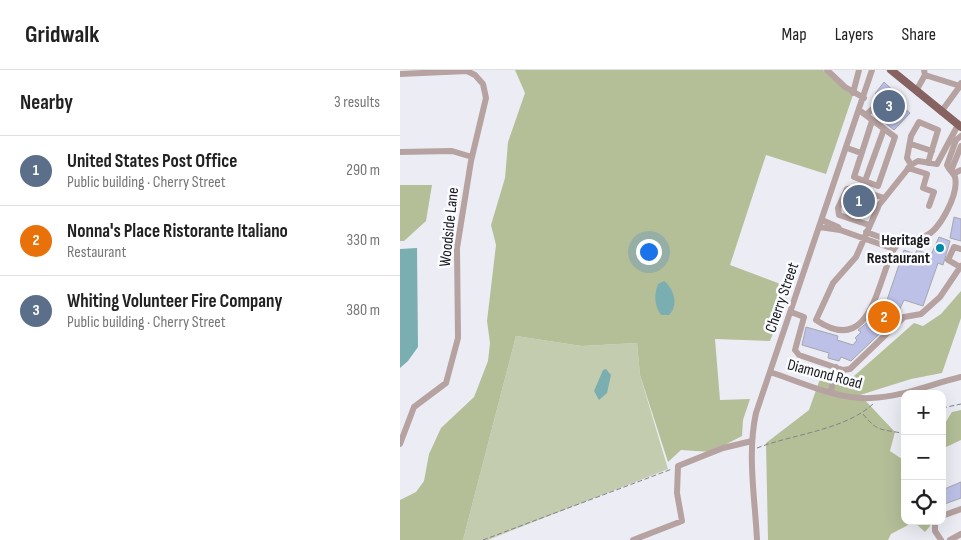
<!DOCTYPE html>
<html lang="en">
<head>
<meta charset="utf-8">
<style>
  :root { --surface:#fff; --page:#f2f2f2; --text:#222; --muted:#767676; --line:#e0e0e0; --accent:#111827 }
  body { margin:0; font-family:"Sofia Sans Condensed",sans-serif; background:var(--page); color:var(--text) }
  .controls { position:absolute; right:15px; bottom:15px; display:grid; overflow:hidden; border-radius:10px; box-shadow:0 5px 20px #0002 }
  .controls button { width:45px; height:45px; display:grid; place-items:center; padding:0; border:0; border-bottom:1px solid var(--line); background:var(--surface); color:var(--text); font:25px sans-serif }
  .you { position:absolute; left:248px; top:181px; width:18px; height:18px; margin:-12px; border:4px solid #fff; border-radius:50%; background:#1a73e8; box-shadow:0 0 0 8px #1a73e833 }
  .badge { display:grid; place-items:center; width:32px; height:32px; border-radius:50%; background:var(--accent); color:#fff; font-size:16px; font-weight:700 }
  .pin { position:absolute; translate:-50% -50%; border:2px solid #fff; box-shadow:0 1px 5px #0006 }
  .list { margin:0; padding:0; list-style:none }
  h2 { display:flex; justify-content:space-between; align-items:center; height:65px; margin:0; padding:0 20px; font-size:21px }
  h2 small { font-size:16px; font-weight:400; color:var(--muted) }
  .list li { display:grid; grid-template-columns:32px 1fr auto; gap:15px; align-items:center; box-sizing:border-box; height:70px; padding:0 20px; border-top:1px solid var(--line) }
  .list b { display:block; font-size:19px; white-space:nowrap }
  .list p { margin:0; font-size:16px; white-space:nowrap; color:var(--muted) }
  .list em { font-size:16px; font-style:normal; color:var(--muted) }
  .icon { flex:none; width:28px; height:28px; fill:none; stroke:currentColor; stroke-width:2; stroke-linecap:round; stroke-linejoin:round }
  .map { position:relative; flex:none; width:561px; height:470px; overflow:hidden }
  header { display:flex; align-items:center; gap:30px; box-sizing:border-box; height:70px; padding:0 25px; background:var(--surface); border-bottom:1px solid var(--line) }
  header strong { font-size:24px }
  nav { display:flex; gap:28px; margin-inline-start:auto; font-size:18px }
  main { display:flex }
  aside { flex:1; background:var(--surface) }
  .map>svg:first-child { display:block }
</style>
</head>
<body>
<header>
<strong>Gridwalk</strong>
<nav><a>Map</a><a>Layers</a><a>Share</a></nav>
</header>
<main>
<aside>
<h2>Nearby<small>3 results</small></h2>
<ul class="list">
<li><span class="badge" style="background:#5c6f8a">1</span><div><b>United States Post Office</b><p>Public building · Cherry Street</p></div><em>290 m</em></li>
<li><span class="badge" style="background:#e8710a">2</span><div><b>Nonna's Place Ristorante Italiano</b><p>Restaurant</p></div><em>330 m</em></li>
<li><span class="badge" style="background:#5c6f8a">3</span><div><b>Whiting Volunteer Fire Company</b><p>Public building · Cherry Street</p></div><em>380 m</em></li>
</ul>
</aside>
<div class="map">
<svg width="561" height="470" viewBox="0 0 561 470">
  <rect width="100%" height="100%" fill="#ecedf4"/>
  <path fill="#c4ccaf" d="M116,266L182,276L237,273L240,305L268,399L88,470H63Z"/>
  <path fill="#b4bf98" d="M115,0H423L453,25L426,104L366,85L330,195L391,218L370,271L315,269L320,330L350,329L343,350L342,366L311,382L281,380L268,392L240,305L237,273L182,276L116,266L63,470H0V430L16,422L24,411L29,384L41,358L74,327L88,291L90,273L87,251L96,175L91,155L105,108L108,72L125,23Z
    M0,115H32L26,151L4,171H0Z
    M561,221V248L542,303L511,309L460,325L495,362L490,381L505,391V451H529L530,456L525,462L514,452L491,464L488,470H368L366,373L409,340L421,306L445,314L514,253L523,256L541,244Z
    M561,340V370L542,379V358L552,342Z"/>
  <path fill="#7aaeb1" d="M17,178L18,277L8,291L0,298V179Z
    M264,211C274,218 279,236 269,245H261C254,235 254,225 258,214Z
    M206,299L211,305L207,323L199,330L194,321L203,300Z"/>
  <path fill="#bdc1e8" stroke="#a6a6ac" d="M484,12L502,29L499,34L510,43L494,60L474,44L485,32L475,24Z
    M450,125L458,128L459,125L475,130L468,145L444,136Z
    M554,147L561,149V171L550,168Z
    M539,167L550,171L543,195L538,193L523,236L504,230L495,249L451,291L441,287L439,291L428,288L429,283L402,275L406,257L438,266L437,270L453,275L457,270L455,268L461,262L458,260L478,244L483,232L486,233L504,180L515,184L517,180L531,185Z
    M561,412V428L542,435V420Z"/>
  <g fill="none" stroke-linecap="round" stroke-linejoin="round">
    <path stroke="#838388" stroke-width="1" stroke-dasharray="5 2.5" stroke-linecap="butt" d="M542,338L561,334
      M463,344C479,364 482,358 505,364
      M357,378C393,364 446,360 474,333
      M83,470L272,399"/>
    <path stroke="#b6a2a0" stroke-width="6" d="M427,0L445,17L464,28
      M0,4L67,1L75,5L83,14L86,28L71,91L57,178L58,268L46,313L14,337L0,374
      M525,5L560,16L561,13
      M516,21L525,5L524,0
      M453,23L459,0
      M459,40L495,67L478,116L454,107L472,51
      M541,42L560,16
      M467,44L479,33
      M558,55L537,94L518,91L511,95L479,135L456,187L433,213L416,250C472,288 477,210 494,179C501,167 513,170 525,166C540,161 559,123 555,107C553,102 548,99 547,95L556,70L561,66
      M511,74L532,81
      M447,78L461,83
      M0,82L52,81L72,87
      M511,95L507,88L511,66L519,52L538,60L528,93
      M508,98L527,104L523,118L534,122L529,136
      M551,101L561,76
      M553,104L561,100
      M465,111L484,59
      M469,155L439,145L438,138L447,119L454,118L484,128
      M419,157L440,160L438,157L422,150
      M440,160L494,179
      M466,162L499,174
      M560,197L548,190L554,177L561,179
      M391,242L404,247L395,280L399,285L443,300L450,299L504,247L521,244L540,227L561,196
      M370,302C401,312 437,330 471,328C502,327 531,314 561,307
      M431,321L436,297
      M542,446L561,439
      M535,451V461L541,470
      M233,470L282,451L277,423L278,396L323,378L352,371
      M357,470C355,428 347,384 356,343L472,0
      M550,470L561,464"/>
    <path stroke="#866360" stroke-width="8" d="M491,0L561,57"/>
  </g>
  <circle fill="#0188a9" stroke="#fafbff" stroke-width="2" cx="540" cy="178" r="5"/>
  <g text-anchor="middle" stroke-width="5" stroke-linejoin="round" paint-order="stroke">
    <g font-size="16" fill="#1a1a1c" stroke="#fafbff">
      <text transform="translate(48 157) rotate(-84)" y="6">Woodside Lane</text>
      <text transform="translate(381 227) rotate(-71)" y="6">Cherry Street</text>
      <text transform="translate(425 303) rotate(15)" y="6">Diamond Road</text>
    </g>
    <g font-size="16" font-weight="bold" fill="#1a1a1c" stroke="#fafbff" text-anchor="end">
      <text x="530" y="175">Heritage<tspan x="530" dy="18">Restaurant</tspan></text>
    </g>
  </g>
</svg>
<div class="controls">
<button>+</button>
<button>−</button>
<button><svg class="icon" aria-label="locate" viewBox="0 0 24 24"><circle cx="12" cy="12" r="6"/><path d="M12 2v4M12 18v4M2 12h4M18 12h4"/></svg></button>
</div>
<div class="you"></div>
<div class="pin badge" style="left:459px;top:131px;background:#5c6f8a">1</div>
<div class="pin badge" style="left:484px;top:247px;background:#e8710a">2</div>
<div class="pin badge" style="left:489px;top:36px;background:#5c6f8a">3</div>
</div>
</main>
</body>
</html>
